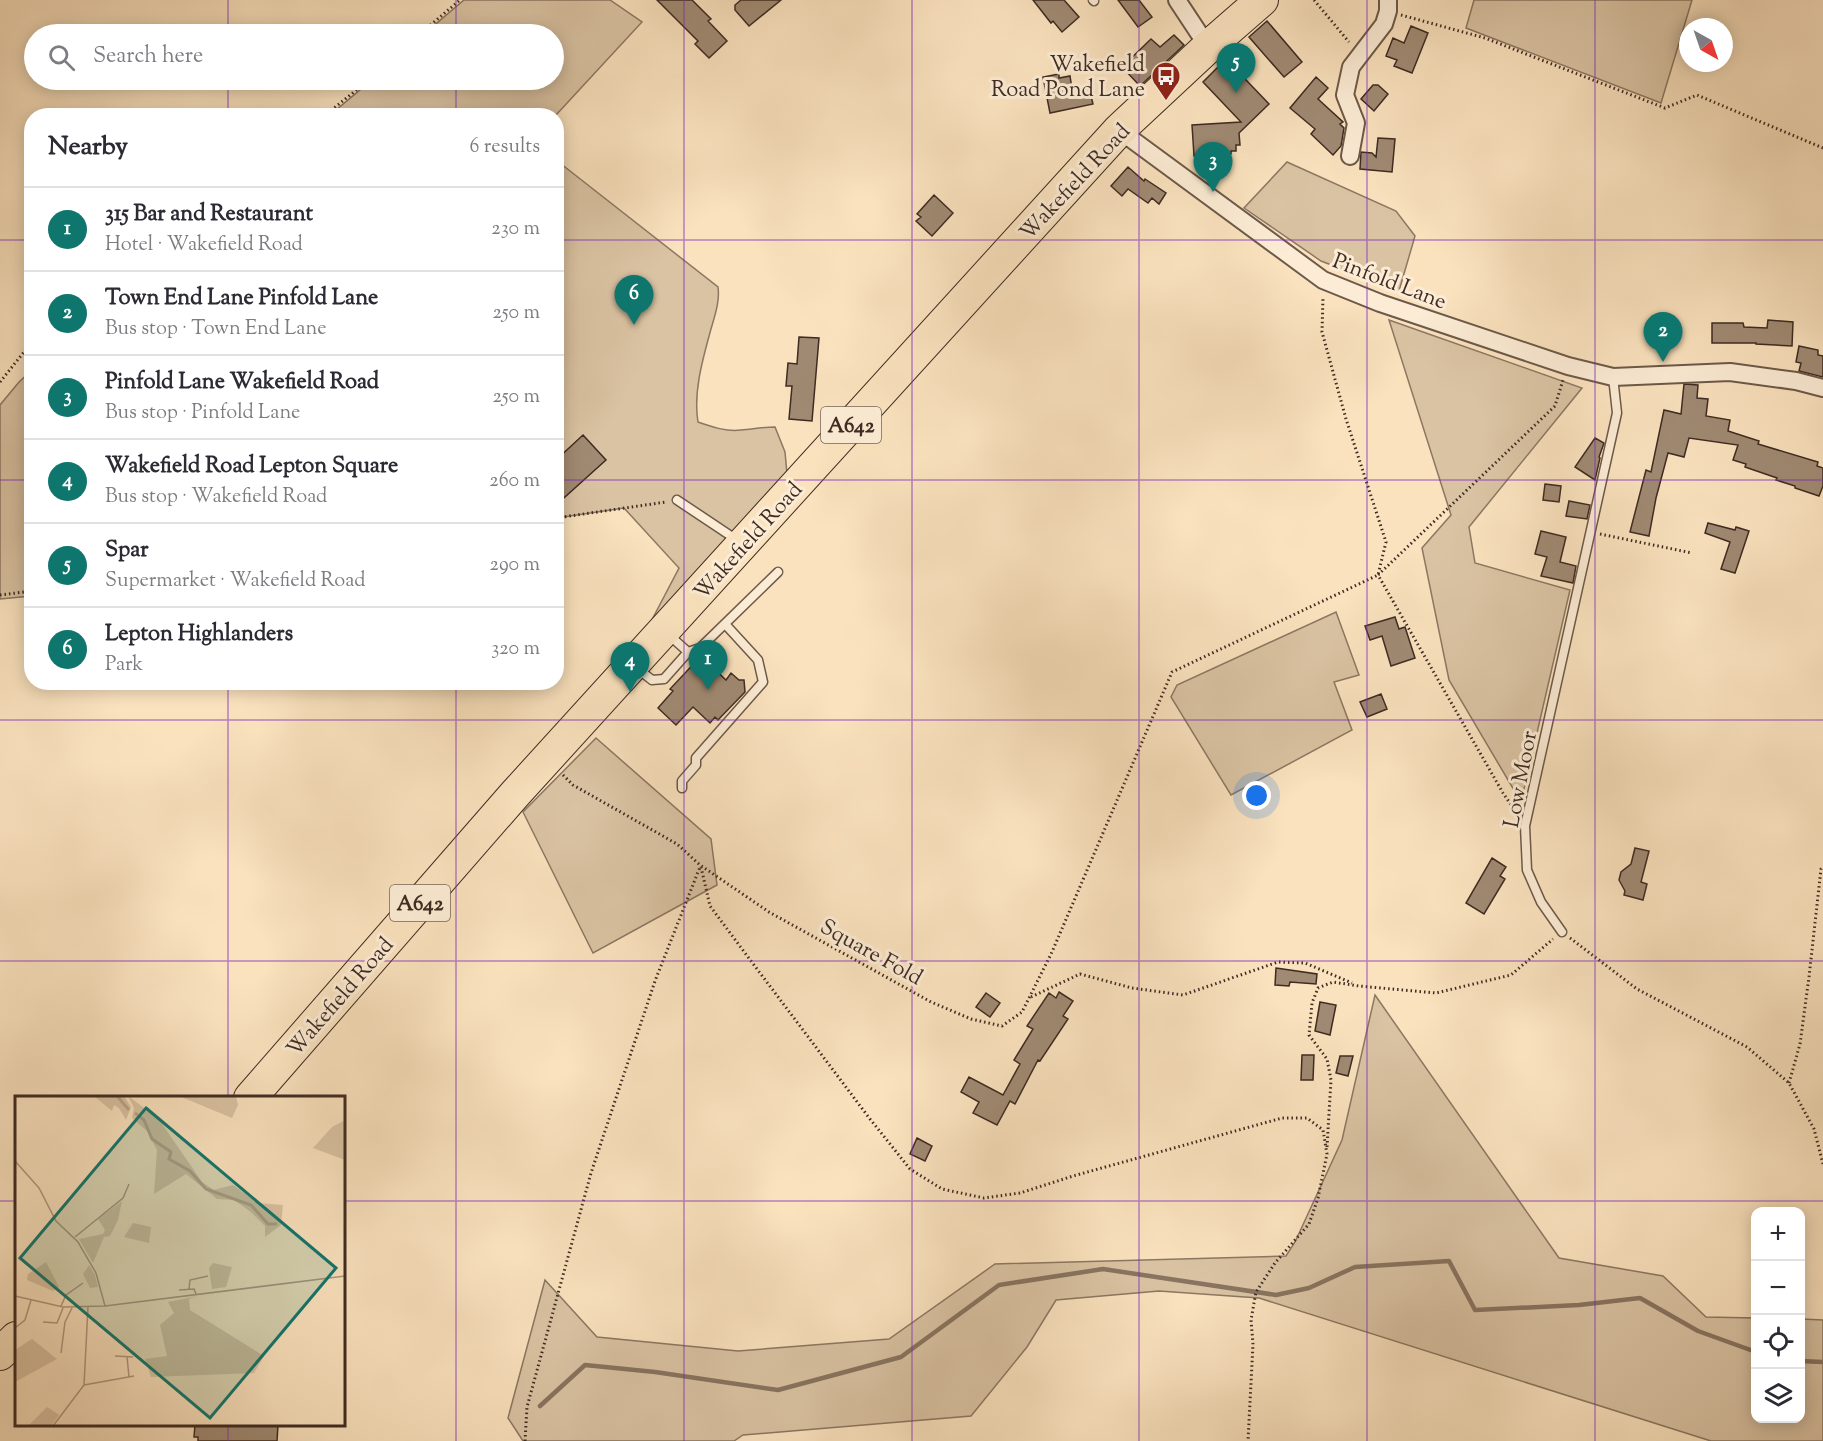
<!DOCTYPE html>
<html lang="en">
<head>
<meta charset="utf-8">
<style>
  :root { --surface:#fff; --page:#f2f2f3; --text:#2b2b33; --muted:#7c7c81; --line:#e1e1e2; --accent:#0f766e }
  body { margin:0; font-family:"Sorts Mill Goudy",serif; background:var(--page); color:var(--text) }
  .controls { position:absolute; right:18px; bottom:18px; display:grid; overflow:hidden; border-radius:12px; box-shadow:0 3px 15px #0003 }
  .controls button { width:54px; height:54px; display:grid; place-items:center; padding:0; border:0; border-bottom:2px solid var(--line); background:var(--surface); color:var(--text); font:30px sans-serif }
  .compass { position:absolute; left:1679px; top:18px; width:54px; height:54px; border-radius:50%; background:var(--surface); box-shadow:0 3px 15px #0003; rotate:140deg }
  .you { position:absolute; left:1257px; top:796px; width:21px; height:21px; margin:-15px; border:4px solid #fff; border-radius:50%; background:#1a73e8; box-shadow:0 0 0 9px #1a73e833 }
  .badge { display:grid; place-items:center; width:39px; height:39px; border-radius:50%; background:var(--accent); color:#fff; font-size:20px; font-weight:700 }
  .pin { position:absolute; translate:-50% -50px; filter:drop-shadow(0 2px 3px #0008) }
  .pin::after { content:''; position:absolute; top:32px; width:21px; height:18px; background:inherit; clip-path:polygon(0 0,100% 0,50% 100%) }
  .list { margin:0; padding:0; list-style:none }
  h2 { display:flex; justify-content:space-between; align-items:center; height:78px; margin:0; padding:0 24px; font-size:26px }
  h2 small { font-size:20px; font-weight:400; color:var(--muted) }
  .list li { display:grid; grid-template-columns:39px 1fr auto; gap:18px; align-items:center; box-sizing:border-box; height:84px; padding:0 24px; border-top:2px solid var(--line) }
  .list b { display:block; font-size:22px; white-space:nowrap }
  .list p { margin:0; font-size:20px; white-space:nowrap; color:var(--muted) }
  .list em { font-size:20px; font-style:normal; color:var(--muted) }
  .icon { flex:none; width:33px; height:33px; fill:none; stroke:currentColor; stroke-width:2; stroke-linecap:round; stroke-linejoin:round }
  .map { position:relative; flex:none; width:1823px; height:1441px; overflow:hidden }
  .search { position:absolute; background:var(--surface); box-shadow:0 3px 15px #0003; left:24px; top:24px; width:540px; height:66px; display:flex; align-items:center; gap:15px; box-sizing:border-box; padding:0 21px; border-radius:33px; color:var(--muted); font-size:22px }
  .panel { position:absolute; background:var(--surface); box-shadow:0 3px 15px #0003; left:24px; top:108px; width:540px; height:582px; border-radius:24px }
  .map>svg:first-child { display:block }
</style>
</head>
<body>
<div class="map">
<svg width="1823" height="1441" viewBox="0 0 1823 1441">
  <rect width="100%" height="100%" fill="#fae2be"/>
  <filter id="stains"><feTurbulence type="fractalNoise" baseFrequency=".00333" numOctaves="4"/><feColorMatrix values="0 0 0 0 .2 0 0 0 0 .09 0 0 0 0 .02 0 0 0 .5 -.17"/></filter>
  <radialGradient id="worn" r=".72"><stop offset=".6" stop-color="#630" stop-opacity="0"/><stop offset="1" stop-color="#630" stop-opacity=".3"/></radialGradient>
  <path fill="#dac3a3" stroke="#8c7762" stroke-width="1.5" d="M464,0H610L642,22L556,115H330L372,80H554V34H424Z
    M1474,0H1692L1661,103L1466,28Z
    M556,160L718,287C720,301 715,315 711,329C703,358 693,392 698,422C712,427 727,432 741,430C753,429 763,427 775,427L785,452L787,474L646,631L679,568L624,508L557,518Z
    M1287,162L1396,211L1415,236L1399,291L1321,261L1244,208Z
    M1389,320L1582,388L1469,527L1475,563L1570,590L1521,802L1449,680L1422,548L1451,515Z
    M31,371V596L0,599V405L19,382Z
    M1336,612L1359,675L1334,682L1352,730L1231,795L1171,697L1177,685Z
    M596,738L711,839L717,885L593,953L523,812Z
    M1375,995L1559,1258L1663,1276L1706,1317L1755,1318L1756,1418H1800L1801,1319L1823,1320V1441H1711L1259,1298L1159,1291L1056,1300L1027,1347L971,1416L743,1435L734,1441H523L508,1418L545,1280L597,1337L738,1351L889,1339L995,1264L1286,1256L1295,1242L1342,1140Z"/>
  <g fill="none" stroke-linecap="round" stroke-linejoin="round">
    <path stroke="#887460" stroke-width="4.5" d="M1800,1361L1823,1362
      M540,1406L585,1365L655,1372L778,1390L901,1357L999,1285L1103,1269L1276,1295L1309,1288L1355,1267L1449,1261L1475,1310L1579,1305L1640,1298L1698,1331L1756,1352"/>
  </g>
  <path fill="#a08a73" stroke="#3e2b22" stroke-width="1.5" d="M657,0H692L711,19L708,21L727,41L709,58L695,44L698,41Z
    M741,0H781L749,26L735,10V5Z
    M1033,0H1064L1079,17L1062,32L1053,21L1051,23Z
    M1118,0H1139L1152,17L1138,27Z
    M1267,21L1302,62L1284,77L1249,37Z
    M1411,26L1428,33L1412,73L1394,66L1397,60L1386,56L1393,38L1404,43Z
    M1174,35L1184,45L1140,86L1122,67L1151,39L1160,47Z
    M1226,59L1269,104L1239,133L1240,145H1236V151H1231V154L1194,156L1192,125L1241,122L1203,82Z
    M1059,74V78L1070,76L1072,89L1080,87L1081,90L1089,88L1093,104L1050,113L1043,77Z
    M1316,77L1328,88L1318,99L1343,122L1340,124L1344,128L1341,146L1333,155L1311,134L1315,129L1290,108Z
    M1373,85H1378L1388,94L1374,111L1361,99Z
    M1378,138L1395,139L1392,172L1360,169L1361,152L1372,153L1376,157Z
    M1128,167L1144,181L1145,179L1166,193L1159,204L1152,198L1148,203L1128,189L1122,196L1111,186Z
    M934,195L953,213L932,236L916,221L921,217L917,214Z
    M1768,320L1793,322L1792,346L1756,344V343H1712V323H1743L1744,327L1767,328Z
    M799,337L819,338L812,421L789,419L792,386H786L788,363L797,364Z
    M1799,346L1818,350V355L1823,356V377L1799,371L1801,363L1796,362Z
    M1684,384L1698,385L1697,398L1708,399L1706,416L1730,420L1728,431L1759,441L1758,444L1818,462L1817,466L1823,468V486L1819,496L1795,488V486L1776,480L1777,478L1745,467L1746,464L1733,460L1738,445L1689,438L1684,457L1668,453L1656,498L1649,536L1630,532L1646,470L1651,472L1664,410L1681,414Z
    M583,435L606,460L556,505V460Z
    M1595,438L1604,443L1599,457L1600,458L1595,480L1575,467Z
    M1545,484L1561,486L1559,502L1543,500Z
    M1569,501L1590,505L1587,519L1566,516Z
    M1708,523L1735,530L1736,527L1749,531L1735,573L1721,569L1730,542L1705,533Z
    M1541,531L1566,537L1560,562L1576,566L1573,583L1541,576L1547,557L1535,554Z
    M1395,617L1399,629L1405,627L1415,658L1391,666L1382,636L1370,640L1365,626Z
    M701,656L726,680L731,673L739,680H744L745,692L718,720L715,717L710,723L693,707L676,725L658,708L673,691L670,689Z
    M1381,694L1387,709L1367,717L1360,702Z
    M1635,848L1649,851L1641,882L1647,884L1643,900L1624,895L1625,891L1619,880L1621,872L1631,864Z
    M1492,858L1506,867L1500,876L1505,879L1484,914L1466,903Z
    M1276,968L1317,974L1316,984L1290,982L1289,986L1275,985Z
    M1059,992L1073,1001L1063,1016L1068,1019L1040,1061L1038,1060L1015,1104L1010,1101L997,1125L973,1113L979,1102L961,1092L969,1077L1003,1095L1020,1064L1014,1060L1033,1029L1027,1026L1049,993L1056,998Z
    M986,993L1000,1003L990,1017L976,1007Z
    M1320,1002L1336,1005L1330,1035L1315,1031Z
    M1302,1055H1314L1313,1080H1301Z
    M1340,1056H1353L1348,1076L1336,1073Z
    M917,1138L932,1146L925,1161L910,1154Z
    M195,1425L219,1426V1425H278L277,1441H198V1437H194Z"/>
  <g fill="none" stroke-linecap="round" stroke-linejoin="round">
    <g stroke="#6d5949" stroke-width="11">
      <path id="lane" d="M1093,0L1094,1
        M677,500L737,540
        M669,635L688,652L700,648L778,572
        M638,669L652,680L664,679L688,652
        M682,788V781L696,765V758L763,682L758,660L725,624
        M1562,932L1541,902L1527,870L1525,826L1617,413L1613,377"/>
    </g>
    <g stroke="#6d5949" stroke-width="20">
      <path id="street" d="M1177,0L1208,47
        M1119,130L1323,280L1380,303L1568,366L1613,377L1730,372L1796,381L1823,388
        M1350,156L1356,123L1345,95L1351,67L1384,24L1388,11V0"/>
    </g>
    <g stroke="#3e2b22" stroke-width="34">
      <path id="highway" d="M250,1098L515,794L1119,130L1208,47L1262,0
        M0,1354L16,1338"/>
    </g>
    <path stroke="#3e2b22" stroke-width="3" stroke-dasharray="1.5 3" stroke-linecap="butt" d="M1314,0L1349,42
      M1401,15L1485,38L1665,108L1697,95L1823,148
      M420,34L460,0
      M324,116L369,80
      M0,382L32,342
      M556,518L666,502
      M1600,534L1692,553
      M0,595L32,591
      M563,775L573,785L677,844L700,865L769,912L931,1002L971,1019L1002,1026L1022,1012L1052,952L1172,672L1378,575L1386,542L1346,419L1322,332L1323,297
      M1516,812L1503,793L1378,575L1555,406L1563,380
      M701,867L710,906L754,965L870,1119L910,1169L942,1189L984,1198L1020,1193L1073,1176L1282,1118H1307L1323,1130L1327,1154L1318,1198L1309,1224L1275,1263L1256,1292L1251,1320L1253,1344L1248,1441
      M1570,938L1637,989L1747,1047L1789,1083L1814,1129L1823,1164
      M1031,997L1080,974L1132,988L1183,995L1278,962L1305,963L1352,983
      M1789,1083L1800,1044L1809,977L1821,869L1823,867
      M1327,1147L1331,1080L1327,1059L1309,1035L1312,1003L1318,988L1333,982L1359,986L1436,993L1511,975L1553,939
      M525,1441L527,1407L591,1173L655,981L700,867"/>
    <use href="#lane" stroke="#fcecd5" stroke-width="8"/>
    <use href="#street" stroke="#fcecd5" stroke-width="16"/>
    <use href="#highway" stroke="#fae2be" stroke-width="32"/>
  </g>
  <path fill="none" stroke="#7b2cbf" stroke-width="1.5" stroke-opacity="0.55" d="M228,0V34M456,0V34M684,0V1441M912,0V1441M1139,0V1441M1367,0V1441M1595,0V1441M228,80V116M456,80V116M0,240H32M556,240H1823M0,480H32M556,480H1823M228,682V1098M456,682V1441M0,720H1823M0,961H1823M0,1201H16M344,1201H1823M228,1424V1441"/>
  <defs>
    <g id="bus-pin" transform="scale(1.5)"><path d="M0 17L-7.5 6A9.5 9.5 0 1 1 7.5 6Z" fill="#8f2418" stroke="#fcecd5"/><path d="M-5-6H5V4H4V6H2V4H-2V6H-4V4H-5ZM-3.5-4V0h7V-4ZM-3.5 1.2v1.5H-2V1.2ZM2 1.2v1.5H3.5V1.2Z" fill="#fff"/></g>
  </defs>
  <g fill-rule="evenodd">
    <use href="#bus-pin" x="1166" y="76"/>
  </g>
  <g text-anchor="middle" stroke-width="6" stroke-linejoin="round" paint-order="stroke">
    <g fill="#fcecd5" stroke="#776558" stroke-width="1.5">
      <rect x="821" y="407" width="60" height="36" rx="4.5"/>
      <rect x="390" y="885" width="60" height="36" rx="4.5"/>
    </g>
    <g font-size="21" font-weight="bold" fill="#3e2b22">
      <text x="851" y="432">A642</text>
      <text x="420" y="910">A642</text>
    </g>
    <g font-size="22" fill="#3e2b22" stroke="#fcecd5" text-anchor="end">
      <text x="1145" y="71">Wakefield<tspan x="1145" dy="25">Road Pond Lane</tspan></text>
    </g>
    <g font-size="22" fill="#3e2b22" stroke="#fcecd5">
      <text transform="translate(1074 181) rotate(-47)" y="8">Wakefield Road</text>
      <text transform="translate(1390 280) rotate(21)" y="8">Pinfold Lane</text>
      <text transform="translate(747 540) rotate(-48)" y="8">Wakefield Road</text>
      <text transform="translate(1519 779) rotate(-79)" y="8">Low Moor</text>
      <text transform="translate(872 951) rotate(29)" y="8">Square Fold</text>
      <text transform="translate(339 996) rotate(-49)" y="8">Wakefield Road</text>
    </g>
  </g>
  <g transform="translate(15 1096)">
    <rect width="330" height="330" fill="#fae2be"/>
    <path d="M79,0H109L116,11L111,24L104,12L99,9L97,15ZM113,0L143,22L187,86L199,94L218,89L243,107L268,109L266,129L250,141V130L236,116L219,104L202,103L171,78L139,98L142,54L132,35L117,22L119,12ZM164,0H221L223,9L217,22ZM330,24V64L298,52L317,31ZM107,105L103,124L95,140L89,141L78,167L64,143L88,138L90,134L83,123ZM118,127L136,131L134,147L109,141ZM31,166L44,191L38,195L12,184L13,178ZM198,167L217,171L211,191L197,193L194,172ZM74,169L80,179L83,191L75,192L68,178ZM183,200L174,203L175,214L249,260L239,277L136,281L130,263L152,260L145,229L159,217L153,206ZM17,243L42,263L0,286V254ZM32,311L44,319L36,330H13Z" fill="#dac3a3"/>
    <path fill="none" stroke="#baa489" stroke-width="3" d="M102,0L114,14M120,17L129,24L137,43L156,56L154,63L175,75L191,93L236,109L253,128H262"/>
    <path fill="none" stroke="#af9980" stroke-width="1.5" d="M0,65L24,92L41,125L63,146L81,177L90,210M60,141L108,102L114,88M174,193L175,184L193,180M164,194L179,193L181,198M0,200L48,211L90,210L330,180M46,210L51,199L68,187M28,226L42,227L48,212M0,232L10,224L16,204M46,257L50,226L57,212M100,260L118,261M112,261L114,281M69,289L119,280M38,330L69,289L73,211"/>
    <path fill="#0f766e" fill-opacity="0.15" stroke="#0f766e" stroke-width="3" d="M131,12L321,172L195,322L5,162Z"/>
    <rect width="330" height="330" fill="none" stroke="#3e2b22" stroke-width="3"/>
  </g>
  <rect width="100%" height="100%" filter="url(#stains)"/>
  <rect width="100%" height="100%" fill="url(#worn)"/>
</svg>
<div class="controls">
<button>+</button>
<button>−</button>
<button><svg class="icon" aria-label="locate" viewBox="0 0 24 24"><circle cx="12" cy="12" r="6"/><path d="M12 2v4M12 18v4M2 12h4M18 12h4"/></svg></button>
<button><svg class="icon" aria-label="layers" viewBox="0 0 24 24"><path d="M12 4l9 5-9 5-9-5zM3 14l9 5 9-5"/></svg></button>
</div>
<svg class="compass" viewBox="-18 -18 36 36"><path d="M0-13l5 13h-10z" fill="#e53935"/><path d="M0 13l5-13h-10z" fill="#7c7c81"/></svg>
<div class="you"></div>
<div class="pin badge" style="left:708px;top:690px">1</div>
<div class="pin badge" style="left:1663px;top:362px">2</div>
<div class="pin badge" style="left:1213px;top:192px">3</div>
<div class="pin badge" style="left:630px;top:692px">4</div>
<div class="pin badge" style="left:1236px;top:93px">5</div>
<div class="pin badge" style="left:634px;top:325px">6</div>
<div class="search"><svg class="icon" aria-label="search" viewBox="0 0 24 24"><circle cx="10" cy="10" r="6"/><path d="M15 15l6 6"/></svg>Search here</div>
<section class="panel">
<h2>Nearby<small>6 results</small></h2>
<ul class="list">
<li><span class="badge">1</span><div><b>315 Bar and Restaurant</b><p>Hotel · Wakefield Road</p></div><em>230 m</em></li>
<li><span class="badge">2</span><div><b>Town End Lane Pinfold Lane</b><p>Bus stop · Town End Lane</p></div><em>250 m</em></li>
<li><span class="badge">3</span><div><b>Pinfold Lane Wakefield Road</b><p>Bus stop · Pinfold Lane</p></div><em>250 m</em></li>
<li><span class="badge">4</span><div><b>Wakefield Road Lepton Square</b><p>Bus stop · Wakefield Road</p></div><em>260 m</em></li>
<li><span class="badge">5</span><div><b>Spar</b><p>Supermarket · Wakefield Road</p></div><em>290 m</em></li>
<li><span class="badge">6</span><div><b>Lepton Highlanders</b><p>Park</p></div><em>320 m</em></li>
</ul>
</section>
</div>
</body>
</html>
